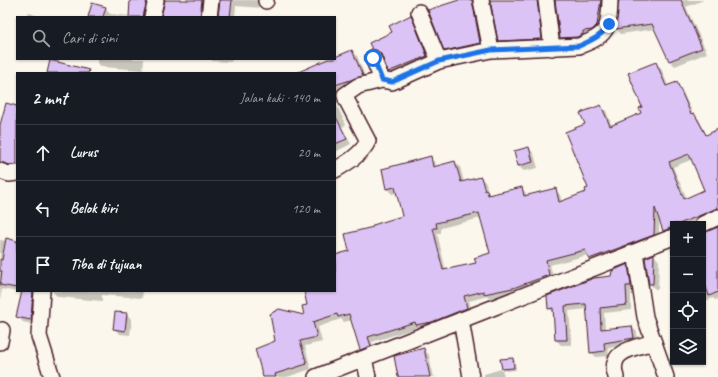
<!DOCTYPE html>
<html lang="id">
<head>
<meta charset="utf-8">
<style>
  :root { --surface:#171b24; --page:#20242c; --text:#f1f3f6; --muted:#9ea1a6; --line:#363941 }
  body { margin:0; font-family:Caveat,sans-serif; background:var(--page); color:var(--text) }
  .controls { position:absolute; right:12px; bottom:12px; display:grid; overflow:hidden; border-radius:0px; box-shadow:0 1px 3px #0004 }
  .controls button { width:36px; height:36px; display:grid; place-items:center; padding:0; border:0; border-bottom:1px solid var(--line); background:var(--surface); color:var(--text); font:20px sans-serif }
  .stop { position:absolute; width:12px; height:12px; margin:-9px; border:3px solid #1a73e8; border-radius:50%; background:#fff }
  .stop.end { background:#1a73e8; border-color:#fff; box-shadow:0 1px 4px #0008 }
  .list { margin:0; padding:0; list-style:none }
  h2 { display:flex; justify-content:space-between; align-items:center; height:52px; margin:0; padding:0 16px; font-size:17px }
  h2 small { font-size:13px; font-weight:400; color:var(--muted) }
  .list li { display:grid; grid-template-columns:26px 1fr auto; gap:12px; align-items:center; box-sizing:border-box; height:56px; padding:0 16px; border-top:1px solid var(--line) }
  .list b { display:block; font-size:15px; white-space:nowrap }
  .list em { font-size:13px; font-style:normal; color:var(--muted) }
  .icon { flex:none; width:22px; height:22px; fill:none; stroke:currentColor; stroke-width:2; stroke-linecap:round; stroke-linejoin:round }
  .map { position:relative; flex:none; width:718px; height:377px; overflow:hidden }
  .search { position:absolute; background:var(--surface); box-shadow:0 1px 3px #0004; left:16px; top:16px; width:320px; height:44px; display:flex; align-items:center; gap:10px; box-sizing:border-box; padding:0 14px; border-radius:0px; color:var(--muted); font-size:15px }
  .panel { position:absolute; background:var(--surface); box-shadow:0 1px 3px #0004; left:16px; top:72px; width:320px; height:220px; border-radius:0px }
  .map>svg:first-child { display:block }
</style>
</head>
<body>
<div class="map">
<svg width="718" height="377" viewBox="0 0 718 377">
  <rect width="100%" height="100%" fill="#fbf7ec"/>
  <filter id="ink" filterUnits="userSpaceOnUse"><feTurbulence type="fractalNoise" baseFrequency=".025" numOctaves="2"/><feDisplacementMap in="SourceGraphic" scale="8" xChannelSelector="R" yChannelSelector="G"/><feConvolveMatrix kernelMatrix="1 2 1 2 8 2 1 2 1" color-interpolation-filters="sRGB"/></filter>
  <g filter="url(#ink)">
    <path fill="#0003" fill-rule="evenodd" d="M131,0H154L149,17H89L93,5L106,8L110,14L129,16Z
      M165,0H209L205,17H162Z
      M220,0H263L262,8L236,6L235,17H219Z
      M464,0H475L485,48L451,56L445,50Z
      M491,0H544L547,44L505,46L499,40Z
      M555,0H606L598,34L566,43L561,37Z
      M619,0H704L686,7L707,53L675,66L670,61L655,29L621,34L616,29L620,10Z
      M28,12L39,17H26Z
      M410,16L415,21L432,61L394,76L389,72L382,55L376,51L383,53L373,49Z
      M352,51L357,56L367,81L335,92V73H297Z
      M97,59H144L143,70L102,67L97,63Z
      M211,59H232L231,62L212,61Z
      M656,63L661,68L668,86L676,83L681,88L693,114L699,119L707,136L718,130V216L701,224H673V235L669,236L664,231L659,219V240L595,263L588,255L550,265L554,280L519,292L490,299L488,296L469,301L472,313L422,330L419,327L372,342L375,351L366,355L361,349L352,320L344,322L341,319L318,327L322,342L305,346L311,369L287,377H264L276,342L305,317L308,306L305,291H335V256L350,251L374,228L403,217L397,193L392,194L387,189L430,158L435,163L436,167L455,162L460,167L464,182L481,178L486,183L488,192L491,195L522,188L528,196L555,189L560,195L562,202L587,192L589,188L586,124L601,106L606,111L612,126L643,114ZM693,159L706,191L687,199L673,167ZM481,218L491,254L477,264L446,271L437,233H441V228Z
      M335,101L346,125L342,127L351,144L335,152Z
      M17,103V170H0V126L16,106Z
      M529,148L534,154L538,168L524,171L518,166Z
      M718,227V299L715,300L713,298L703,302V233H707Z
      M0,240L17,242V291H42L36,325L23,322L17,316L22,293L2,289L0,301Z
      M673,247V258L670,249Z
      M654,255L659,261L658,289H655L650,284Z
      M628,266L633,271L636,291H631V310L604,313L605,330L632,327L637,332L638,343L608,348L609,356L596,357L591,352L587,309L569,311L572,345H561L556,340L554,313L549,308L612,276Z
      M52,291H143L142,298L102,295V301L58,297Z
      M126,314L132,319L130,335L120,334L114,329Z
      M424,349L429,355L433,376L437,377H399Z
      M513,359L515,361L516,370L506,371L503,369Z
      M501,369L503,372L504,377H484V374Z"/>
    <path fill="#dbc4f5" stroke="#4a1f2b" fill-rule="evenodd" d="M130,0H147L143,17H129Z
      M165,0H202L200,17H161Z
      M220,0H232L230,17H218Z
      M459,0H472L480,43L444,51L428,10Z
      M490,0H537L542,39L498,41Z
      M555,0H601L597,25L592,30L583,31V34L577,37L560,38Z
      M619,0H681L702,48L669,61L652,24L615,29Z
      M92,3L106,7L103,17H88Z
      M411,15L427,56L388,72L381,54L378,51L372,49L369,43L392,32L389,26Z
      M352,50L363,76L335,85V73H296L328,59H335V57Z
      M50,60L89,70L88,73H47Z
      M656,62L666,86L677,82L691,114L694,113L706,135L718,129V208L679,224H673V227L663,231L655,208L654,235L589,259L585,250L546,260L549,275L513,288L484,294V291L464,296L467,308L432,322L416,325L415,322L368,337L371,346L360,350L349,314L338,317L337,314L313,322L317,337L300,341L307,364L275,374L276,377H263L255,349L275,341L270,314L279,309L304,315L302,306L307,305L304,291H335V255L349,251L345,234L373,227V225L402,216L395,187L386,189L382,169L431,156L433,167L455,161L461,182L481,177L485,191L487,190L488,195L522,187L524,196L556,188L559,202L586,192L585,189L588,188L565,132L585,124L580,113L601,105L610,126L641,113L639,108L642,107L628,73ZM689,154L704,190L684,199L669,162ZM479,213L490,253L474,258L476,263L443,270L433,228H437L436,223Z
      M6,103L17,106V164L10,165L0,162V125Z
      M335,115L347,139L335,144Z
      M529,147L533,162L518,166L514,151Z
      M718,227V292L709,296L703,278V233Z
      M6,238L17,241V288L0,285L2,271H0V259L2,260Z
      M654,254L653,284H649L645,258Z
      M628,264L631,286H626L627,305L600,308L601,329L632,326L634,338L604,343L605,351L590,353L586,304H584L565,306L567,340H555L553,308L548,309L547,296L594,278L611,276L612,271Z
      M22,291H33L31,320L16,317Z
      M115,312L127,313L125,331L113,329Z
      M424,348L430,377H398L394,356Z
      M513,358L514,368L502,369L500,359Z"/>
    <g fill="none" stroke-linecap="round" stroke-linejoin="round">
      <g stroke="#4a1f2b" stroke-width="18">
        <path id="minor" d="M481,0L491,50
          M546,0L552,48
          M266,1V0
          M419,12L439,61
          M152,17L156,0
          M209,17L211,0
          M373,58L382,80
          M335,170C347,163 362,154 368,141L346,99L345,95L358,86L382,80L392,82L439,61L491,50L579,46C608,35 609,29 610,0
          M0,171L9,174L17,173
          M703,224L718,217
          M635,252L645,317L666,377
          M42,291L39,336L52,377
          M461,320L471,377
          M0,342L2,330
          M364,358L368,377
          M316,377L673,237
          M616,377C607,350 635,348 654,342"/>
      </g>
      <use href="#minor" stroke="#fbf7ec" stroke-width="15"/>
    </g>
  </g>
  <g fill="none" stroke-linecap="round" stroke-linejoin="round" filter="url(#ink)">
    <path stroke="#1a73e8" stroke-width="5" d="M373,58L382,80L392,82L439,61L491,50L579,46C590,41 603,36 609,24"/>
  </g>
</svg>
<div class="controls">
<button>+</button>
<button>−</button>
<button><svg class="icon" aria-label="locate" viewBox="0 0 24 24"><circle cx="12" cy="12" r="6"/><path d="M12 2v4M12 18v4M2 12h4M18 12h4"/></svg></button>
<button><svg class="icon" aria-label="layers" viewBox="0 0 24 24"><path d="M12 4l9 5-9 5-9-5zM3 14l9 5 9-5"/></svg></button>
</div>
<div class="stop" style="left:373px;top:58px"></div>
<div class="stop end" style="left:609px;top:24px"></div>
<div class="search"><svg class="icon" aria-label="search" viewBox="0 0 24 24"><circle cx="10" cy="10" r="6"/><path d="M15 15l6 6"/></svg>Cari di sini</div>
<section class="panel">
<h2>2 mnt<small>Jalan kaki · 140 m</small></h2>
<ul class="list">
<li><svg class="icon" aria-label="ahead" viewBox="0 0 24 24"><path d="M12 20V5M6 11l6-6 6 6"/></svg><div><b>Lurus</b></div><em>20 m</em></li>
<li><svg class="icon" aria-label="left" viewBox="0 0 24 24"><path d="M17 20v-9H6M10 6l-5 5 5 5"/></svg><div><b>Belok kiri</b></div><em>120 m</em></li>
<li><svg class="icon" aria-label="arrive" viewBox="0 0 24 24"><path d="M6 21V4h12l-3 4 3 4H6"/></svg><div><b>Tiba di tujuan</b></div></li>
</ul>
</section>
</div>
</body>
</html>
